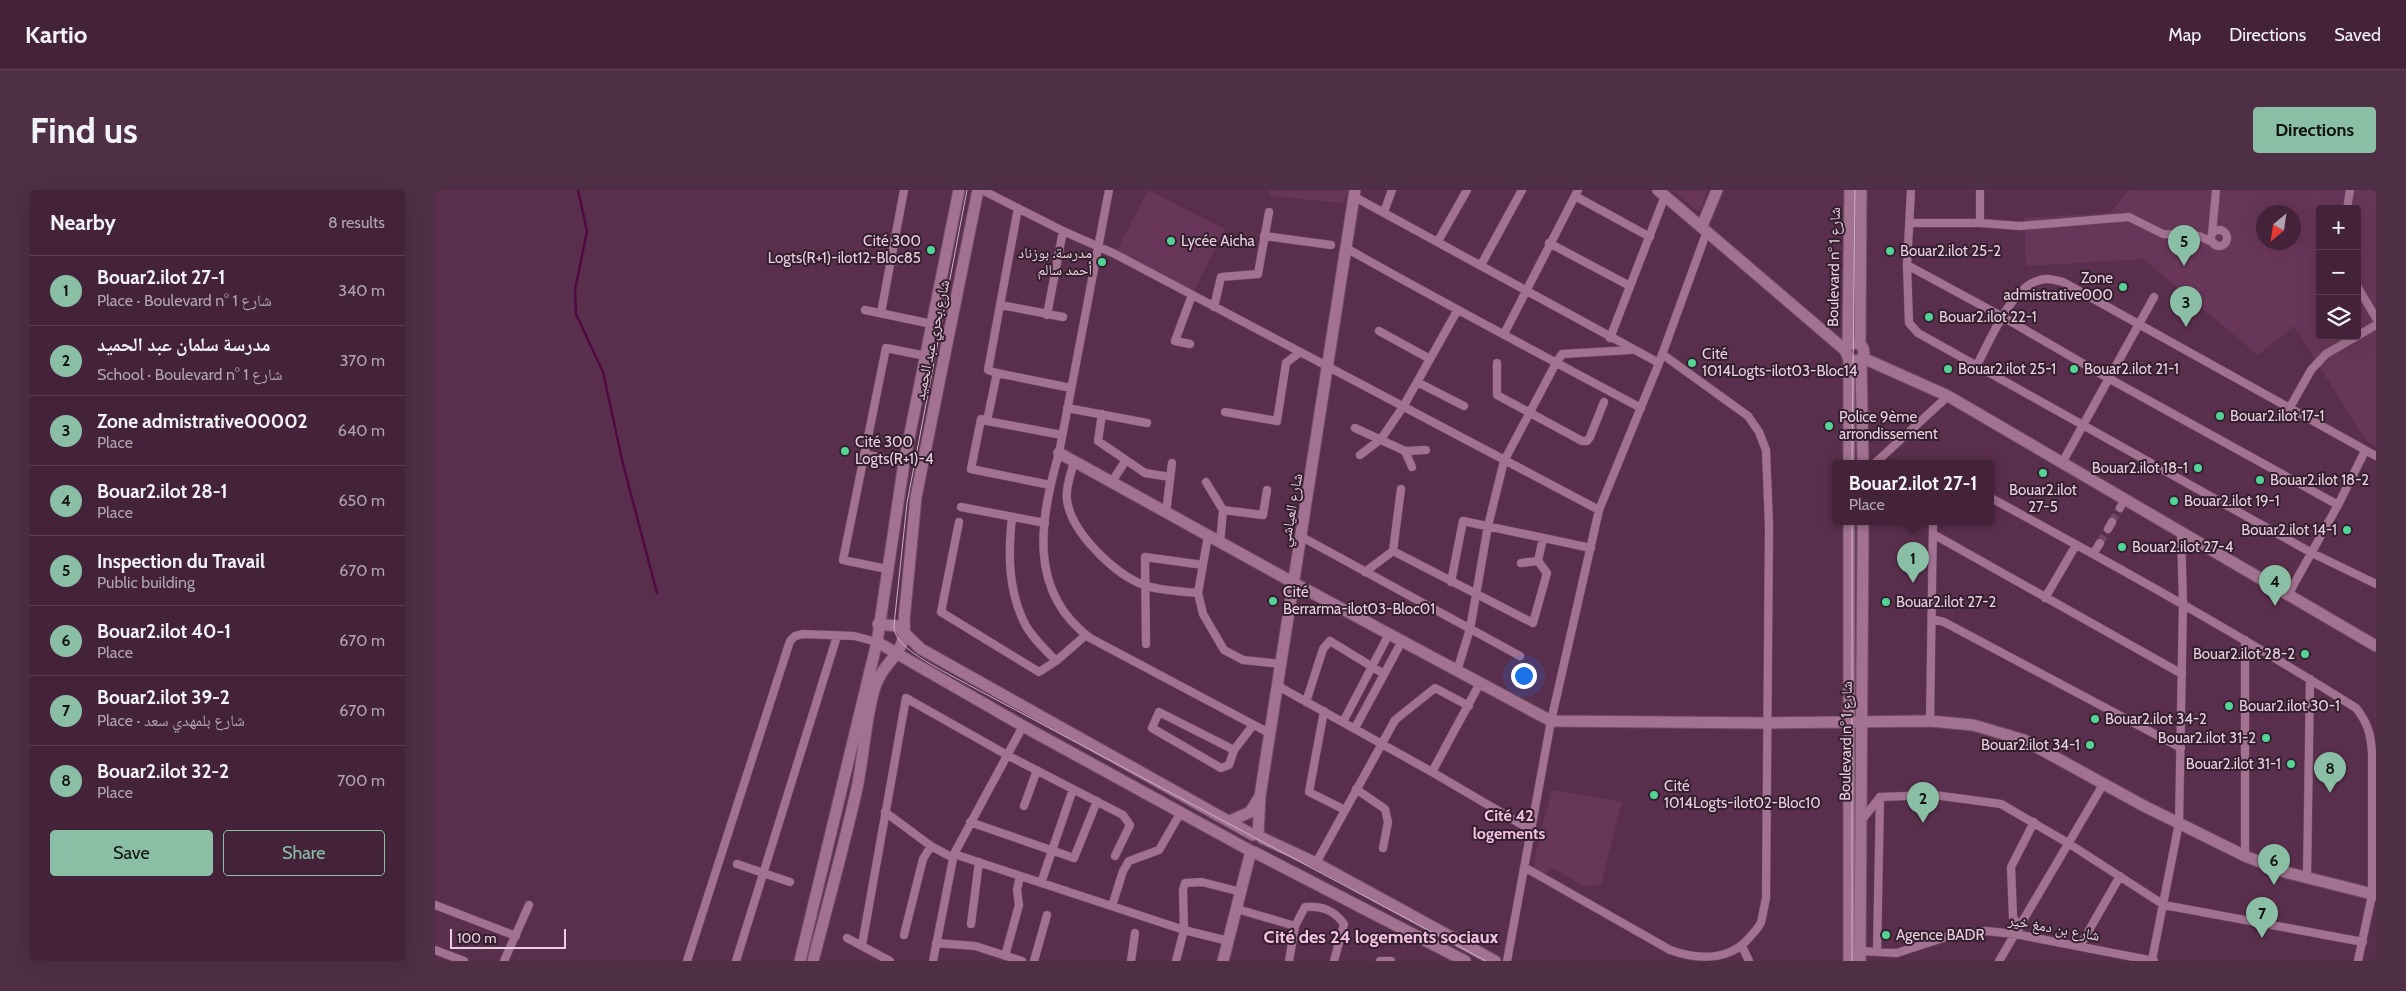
<!DOCTYPE html>
<html lang="en">
<head>
<meta charset="utf-8">
<style>
  :root { --surface:#44233a; --page:#4e2f45; --text:#f1f3f6; --muted:#afa4af; --line:#5c4054; --accent:#8abfa5 }
  body { margin:0; font-family:Cabin,"Noto Naskh Arabic",sans-serif; background:var(--page); color:var(--text) }
  .controls { position:absolute; right:15px; top:15px; display:grid; overflow:hidden; border-radius:5px; box-shadow:0 5px 20px #0002 }
  .controls button { width:45px; height:45px; display:grid; place-items:center; padding:0; border:0; border-bottom:1px solid var(--line); background:var(--surface); color:var(--text); font:25px sans-serif }
  .compass { position:absolute; left:1821px; top:15px; width:45px; height:45px; border-radius:50%; background:var(--surface); box-shadow:0 5px 20px #0002; rotate:209deg }
  .scale { position:absolute; left:15px; bottom:12px; width:116px; box-sizing:border-box; padding-left:5px; border:2px solid #eacfe0; border-top:0; font-size:14px; line-height:18px; white-space:nowrap; color:#eacfe0; -webkit-text-stroke:4px #331f2d; paint-order:stroke }
  .you { position:absolute; left:1088px; top:485px; width:18px; height:18px; margin:-12px; border:4px solid #fff; border-radius:50%; background:#1a73e8; box-shadow:0 0 0 8px #1a73e833 }
  .badge { display:grid; place-items:center; width:32px; height:32px; border-radius:50%; background:var(--accent); color:#111; font-size:16px; font-weight:700 }
  .pin { position:absolute; translate:-50% -41px; filter:drop-shadow(0 1px 2px #0008) }
  .pin::after { content:''; position:absolute; top:26px; width:18px; height:15px; background:inherit; clip-path:polygon(0 0,100% 0,50% 100%) }
  .popup { position:absolute; left:1397px; top:270px; width:162px; height:65px; box-sizing:border-box; display:grid; place-content:center; border-radius:5px; background:var(--surface); filter:drop-shadow(0 1px 4px #0005); font-size:16px; white-space:nowrap; color:var(--muted) }
  .popup b { font-size:19px; color:var(--text) }
  .popup::after { content:''; position:absolute; left:50%; top:100%; margin-left:-10px; border:10px solid transparent; border-top-color:var(--surface) }
  .list { margin:0; padding:0; list-style:none }
  h2 { display:flex; justify-content:space-between; align-items:center; height:65px; margin:0; padding:0 20px; font-size:21px }
  h2 small { font-size:16px; font-weight:400; color:var(--muted) }
  .list li { display:grid; grid-template-columns:32px 1fr auto; gap:15px; align-items:center; box-sizing:border-box; height:70px; padding:0 20px; border-top:1px solid var(--line) }
  .list b { display:block; font-size:19px; white-space:nowrap }
  .list p { margin:0; font-size:16px; white-space:nowrap; color:var(--muted) }
  .list em { font-size:16px; font-style:normal; color:var(--muted) }
  .actions { display:flex; gap:10px; padding:15px 20px }
  .actions a { flex:1; padding:11px 0; border:1px solid var(--accent); border-radius:5px; text-align:center; font-size:18px; color:var(--accent) }
  .actions .main { background:var(--accent); color:#111 }
  .icon { flex:none; width:28px; height:28px; fill:none; stroke:currentColor; stroke-width:2; stroke-linecap:round; stroke-linejoin:round }
  .map { position:relative; flex:none; width:1941px; height:771px; overflow:hidden; border-radius:5px }
  header { display:flex; align-items:center; gap:30px; box-sizing:border-box; height:70px; padding:0 25px; background:var(--surface); border-bottom:1px solid var(--line) }
  header strong { font-size:24px }
  nav { display:flex; gap:28px; margin-inline-start:auto; font-size:18px }
  .intro { display:flex; align-items:center; justify-content:space-between; box-sizing:border-box; height:120px; padding:0 30px }
  h1 { margin:0; font-size:35px }
  .button { padding:12px 22px; border-radius:5px; background:var(--accent); color:#111; font-size:18px; font-weight:700 }
  main { display:flex; gap:30px; padding:0 30px }
  aside { flex:1; background:var(--surface); border-radius:5px; box-shadow:0 5px 20px #0002 }
  .map>svg:first-child { display:block }
</style>
</head>
<body>
<header>
<strong>Kartio</strong>
<nav><a>Map</a><a>Directions</a><a>Saved</a></nav>
</header>
<div class="intro"><h1>Find us</h1><a class="button">Directions</a></div>
<main>
<aside>
<h2>Nearby<small>8 results</small></h2>
<ul class="list">
<li><span class="badge">1</span><div><b>Bouar2.ilot 27-1</b><p>Place · Boulevard n° شارع 1</p></div><em>340 m</em></li>
<li><span class="badge">2</span><div><b>مدرسة سلمان عبد الحميد</b><p>School · Boulevard n° شارع 1</p></div><em>370 m</em></li>
<li><span class="badge">3</span><div><b>Zone admistrative00002</b><p>Place</p></div><em>640 m</em></li>
<li><span class="badge">4</span><div><b>Bouar2.ilot 28-1</b><p>Place</p></div><em>650 m</em></li>
<li><span class="badge">5</span><div><b>Inspection du Travail</b><p>Public building</p></div><em>670 m</em></li>
<li><span class="badge">6</span><div><b>Bouar2.ilot 40-1</b><p>Place</p></div><em>670 m</em></li>
<li><span class="badge">7</span><div><b>Bouar2.ilot 39-2</b><p>Place · شارع بلمهدي سعد</p></div><em>670 m</em></li>
<li><span class="badge">8</span><div><b>Bouar2.ilot 32-2</b><p>Place</p></div><em>700 m</em></li>
</ul>
<div class="actions"><a class="main">Save</a><a>Share</a></div>
</aside>
<div class="map">
<svg width="1941" height="771" viewBox="0 0 1941 771">
  <rect width="100%" height="100%" fill="#5a2f4d"/>
  <path fill="#683659" fill-rule="evenodd" d="M713,0L790,39L757,105L680,64Z
    M835,0H913L909,13L835,6Z
    M1237,0H1272L1266,19L1263,21Z
    M1694,0H1941V257L1930,249L1859,136L1823,165L1708,69L1591,76L1589,28L1675,23ZM1885,19H1922V146H1885ZM1828,22H1858V52H1828Z
    M1117,600L1187,612L1166,695L1149,696L1120,679L1115,678L1111,685L1099,679L1101,661Z"/>
  <g fill="none" stroke-linecap="round" stroke-linejoin="round">
    <path stroke="#510a41" stroke-width="2.5" d="M143,0L152,41L140,100L141,124L168,182L188,274L222,403"/>
    <path stroke="#704763" stroke-width="8" stroke-dasharray="8 4" stroke-linecap="butt" d="M1677,332L1685,318
      M1665,353L1673,339"/>
    <g stroke="#714d66" stroke-width="9">
      <path id="street" d="M547,0L628,41L680,64L1164,320
        M674,0L624,263C605,329 592,401 655,448L836,544
        M1476,0L1472,75L1474,133L1483,143L1877,363L1941,394
        M1545,0V33
        M918,6L1224,173
        M1140,6L1215,47
        M583,18L553,180L562,183L552,231L546,229L536,279L615,295
        M1912,19L1915,0
        M949,22L957,0
        M1476,33H1545L1585,36L1694,27L1728,44L1764,46L1779,53
        M1776 48a8 8 0 1 1 16 0a8 8 0 1 1-16 0Z
        M1777,44L1781,0
        M829,46L896,55
        M1003,51L1032,0
        M1114,53L1193,95
        M911,58C1008,113 1107,165 1206,218
        M1046,75L1087,0
        M1472,75L1568,127L1673,188L1903,315
        M1922,96L1941,128
        M566,115L628,127
        M779,117L786,87L823,84L834,22
        M430,120L497,134
        M446,123L469,0
        M612,125L628,41
        M944,141L995,169
        M1069,144L1143,0
        M1922,146L1941,135
        M1175,148L1230,6
        M755,154L740,151L757,105
        M1062,173V205L1147,251H1152L1155,247L1169,212
        M1542,175C1555,151 1575,100 1602,91C1611,87 1619,90 1628,92L1941,266
        M562,183L636,198
        M982,192L1029,216
        M632,218L712,233
        M1854,219L1876,180L1891,164L1922,146
        M790,222L842,231L851,173L865,162
        M667,224L663,251L710,283L735,287
        M552,231L627,245
        M920,238L970,261L991,260
        M970,261L977,277
        M429,264L469,273
        M925,265L946,249L968,217L1022,121
        M639,272C636,283 630,299 632,310C636,342 680,385 709,395C725,401 746,401 763,403
        M1627,273L1719,107
        M1439,274L1513,206
        M771,292L788,320
        M676,293L691,270
        M1556,308C1679,375 1802,443 1921,518C1933,533 1936,545 1937,563V705L1923,771
        M526,317L610,333
        M1685,318L1690,308
        M731,323L737,273
        M577,327C573,363 573,399 589,432C596,447 610,459 621,471
        M524,332L506,422L604,482L621,471L651,445
        M1673,339L1677,332
        M1498,344L1747,484
        M773,346L763,403L768,424L789,460L808,470L846,474
        M867,347L1085,466
        M785,353L788,320L828,325L832,300
        M958,361L966,299
        M1658,364L1665,353
        M1103,371L1108,348
        M452,379L408,370L451,158L491,166
        M930,382L958,361L1098,433L1112,383L1103,371L1086,373
        M1016,392L1028,331L1156,358
        M1854,403L1903,315L1930,261
        M1610,408L1641,355
        M1497,429L1509,432L1746,558
        M1810,450V666
        M711,454L710,367L768,375
        M1022,481L1035,439L1053,336L1069,271L1121,173L1127,164L1196,160
        M843,496L997,582L1096,640
        M871,512L888,459L895,451L949,484
        M889,521L874,602L910,620
        M1495,531L1498,332
        M908,532L954,444
        M920,538L967,451
        M799,560L794,575L786,578L717,538L724,522L799,560L818,535
        M997,582L1045,493
        M921,599L950,619L953,632L948,658
        M1445,607L1499,605L1566,614L1633,653L1729,715L1928,752
        M589,616L602,580
        M450,622L496,656L518,668
        M1426,631L1445,607L1442,762
        M535,632L639,668L662,611
        M519,664L749,740L793,751
        M881,673L960,530L1000,498L1034,516
        M302,674L355,692
        M1089,677L1235,760C1263,770 1294,771 1314,748C1318,743 1324,738 1326,732C1328,725 1329,716 1331,709L1334,336L1331,260L1324,242L1313,226L1227,164
        M1872,688L1875,489
        M606,693L638,599
        M0,715L81,746
        M677,716L688,681L694,671L724,660L746,622
        M802,719L860,736L854,771
        M536,734L544,672
        M860,736L870,717C887,716 899,720 909,734L899,771
        M1584,738L1578,727L1576,677L1599,632
        M469,745L488,669L496,656
        M412,748L455,771
        M501,753L540,756L587,771
        M427,755L471,508L572,565L688,625L695,635L680,666
        M1307,756L1314,771
        M1645,756L1685,686
        M0,760L29,771
        M1425,761L1462,763L1517,745L1551,741L1580,744L1719,771
        M570,766L584,715L582,700L585,686
        M1717,770L1744,633L1748,413L1746,341
        M69,771L94,715
        M252,771L355,451L360,446L368,444L419,446L442,452
        M301,771L402,446
        M498,771L519,664L588,536
        M599,771L612,725
        M696,771L700,743
        M741,771L749,740L748,700L750,693L767,692L806,702
        M945,771H956
        M1072,771L1116,531L1164,320L1224,173L1272,41
        M1564,771L1669,593"/>
    </g>
    <g stroke="#714d66" stroke-width="13">
      <path id="secondary" d="M1223,0L1410,160L1414,170L1423,171C1431,167 1431,157 1422,153L1413,155L1410,160
        M1267,36L1282,0
        M1425,154L1426,0
        M1413,155L1415,0
        M1428,168L1513,206L1941,456
        M1414,170V274
        M1426,170L1428,274
        M624,263L859,393L1116,531L1330,533L1495,531L1538,535L1589,550L1707,615L1810,666L1850,682L1941,705
        M443,434L462,436L486,459L818,645
        M442,452L588,536L814,660
        M795,631L815,622L824,608
        M823,645L825,606L920,0
        M827,648L881,673L1060,771
        M819,662L1030,771
        M365,771L442,452L469,273L524,0
        M378,771C393,713 409,656 422,598C429,565 430,532 439,500C448,468 473,467 469,430L481,307L543,0
        M788,771L816,661
        M1414,771V332
        M1425,771L1428,332"/>
    </g>
    <use href="#street" stroke="#a37292" stroke-width="8"/>
    <use href="#secondary" stroke="#a37292" stroke-width="11"/>
    <path stroke="#cfb1c4" stroke-width="1" d="M532,0L472,313L459,435C457,456 498,475 515,485L1051,771
      M1417,274L1420,0
      M1417,771V332"/>
  </g>
  <g fill="#53d396" stroke="#331f2d" stroke-width="2">
    <circle cx="736" cy="51" r="5"/>
    <circle cx="496" cy="60" r="5"/>
    <circle cx="1455" cy="61" r="5"/>
    <circle cx="667" cy="72" r="5"/>
    <circle cx="1688" cy="97" r="5"/>
    <circle cx="1494" cy="127" r="5"/>
    <circle cx="1257" cy="173" r="5"/>
    <circle cx="1513" cy="179" r="5"/>
    <circle cx="1639" cy="179" r="5"/>
    <circle cx="1785" cy="226" r="5"/>
    <circle cx="1394" cy="236" r="5"/>
    <circle cx="410" cy="261" r="5"/>
    <circle cx="1763" cy="278" r="5"/>
    <circle cx="1608" cy="283" r="5"/>
    <circle cx="1825" cy="290" r="5"/>
    <circle cx="1739" cy="311" r="5"/>
    <circle cx="1912" cy="340" r="5"/>
    <circle cx="1687" cy="357" r="5"/>
    <circle cx="838" cy="411" r="5"/>
    <circle cx="1451" cy="412" r="5"/>
    <circle cx="1870" cy="464" r="5"/>
    <circle cx="1794" cy="516" r="5"/>
    <circle cx="1660" cy="529" r="5"/>
    <circle cx="1831" cy="548" r="5"/>
    <circle cx="1655" cy="555" r="5"/>
    <circle cx="1856" cy="574" r="5"/>
    <circle cx="1219" cy="605" r="5"/>
    <circle cx="1451" cy="745" r="5"/>
  </g>
  <g text-anchor="middle" stroke-width="4" stroke-linejoin="round" paint-order="stroke">
    <g font-size="15" fill="#eacfe0" stroke="#331f2d" text-anchor="start">
      <text x="486" y="56" text-anchor="end">Cité 300<tspan x="486" dy="17">Logts(R+1)-ilot12-Bloc85</tspan></text>
      <text x="746" y="56">Lycée Aicha</text>
      <text x="1465" y="66">Bouar2.ilot 25-2</text>
      <text x="657" y="68" text-anchor="end">مدرسة. بوزناد<tspan x="657" dy="17">أحمد سالم</tspan></text>
      <text x="1678" y="93" text-anchor="end">Zone<tspan x="1678" dy="17">admistrative000</tspan></text>
      <text x="1504" y="132">Bouar2.ilot 22-1</text>
      <text x="1267" y="169">Cité<tspan x="1267" dy="17">1014Logts-ilot03-Bloc14</tspan></text>
      <text x="1523" y="184">Bouar2.ilot 25-1</text>
      <text x="1649" y="184">Bouar2.ilot 21-1</text>
      <text x="1795" y="231">Bouar2.ilot 17-1</text>
      <text x="1404" y="232">Police 9ème<tspan x="1404" dy="17">arrondissement</tspan></text>
      <text x="420" y="257">Cité 300<tspan x="420" dy="17">Logts(R+1)-4</tspan></text>
      <text x="1753" y="283" text-anchor="end">Bouar2.ilot 18-1</text>
      <text x="1835" y="295">Bouar2.ilot 18-2</text>
      <text x="1608" y="305" text-anchor="middle">Bouar2.ilot<tspan x="1608" dy="17">27-5</tspan></text>
      <text x="1749" y="316">Bouar2.ilot 19-1</text>
      <text x="1902" y="345" text-anchor="end">Bouar2.ilot 14-1</text>
      <text x="1697" y="362">Bouar2.ilot 27-4</text>
      <text x="848" y="407">Cité<tspan x="848" dy="17">Berrarma-ilot03-Bloc01</tspan></text>
      <text x="1461" y="417">Bouar2.ilot 27-2</text>
      <text x="1860" y="469" text-anchor="end">Bouar2.ilot 28-2</text>
      <text x="1804" y="521">Bouar2.ilot 30-1</text>
      <text x="1670" y="534">Bouar2.ilot 34-2</text>
      <text x="1821" y="553" text-anchor="end">Bouar2.ilot 31-2</text>
      <text x="1645" y="560" text-anchor="end">Bouar2.ilot 34-1</text>
      <text x="1846" y="579" text-anchor="end">Bouar2.ilot 31-1</text>
      <text x="1229" y="601">Cité<tspan x="1229" dy="17">1014Logts-ilot02-Bloc10</tspan></text>
      <text x="1461" y="750">Agence BADR</text>
    </g>
    <g font-size="15" fill="#eacfe0" stroke="#331f2d">
      <text transform="translate(1399 77) rotate(-89)" y="5">Boulevard n° شارع 1</text>
      <text transform="translate(497 150) rotate(-78)" y="5">شارع بحري عبد الحميد</text>
      <text transform="translate(856 320) rotate(-80)" y="5">شارع العياشي</text>
      <text transform="translate(1411 551) rotate(-89)" y="5">Boulevard n° شارع 1</text>
      <text transform="translate(1619 738) rotate(10)" y="5">شارع بن دمغ خير</text>
    </g>
    <g font-size="16" font-weight="bold" fill="#f5c0e3" stroke="#331f2d">
      <text x="1074" y="631">Cité 42<tspan x="1074" dy="18">logements</tspan></text>
    </g>
    <g font-size="18" font-weight="bold" fill="#f5c0e3" stroke="#331f2d">
      <text x="946" y="753">Cité des 24 logements sociaux</text>
    </g>
  </g>
</svg>
<div class="controls">
<button>+</button>
<button>−</button>
<button><svg class="icon" aria-label="layers" viewBox="0 0 24 24"><path d="M12 4l9 5-9 5-9-5zM3 14l9 5 9-5"/></svg></button>
</div>
<svg class="compass" viewBox="-18 -18 36 36"><path d="M0-13l5 13h-10z" fill="#e53935"/><path d="M0 13l5-13h-10z" fill="#afa4af"/></svg>
<div class="scale">100 m</div>
<div class="you"></div>
<div class="pin badge" style="left:1478px;top:393px">1</div>
<div class="popup"><b>Bouar2.ilot 27-1</b>Place</div>
<div class="pin badge" style="left:1488px;top:633px">2</div>
<div class="pin badge" style="left:1751px;top:137px">3</div>
<div class="pin badge" style="left:1840px;top:416px">4</div>
<div class="pin badge" style="left:1749px;top:76px">5</div>
<div class="pin badge" style="left:1839px;top:695px">6</div>
<div class="pin badge" style="left:1827px;top:748px">7</div>
<div class="pin badge" style="left:1895px;top:603px">8</div>
</div>
</main>
</body>
</html>
